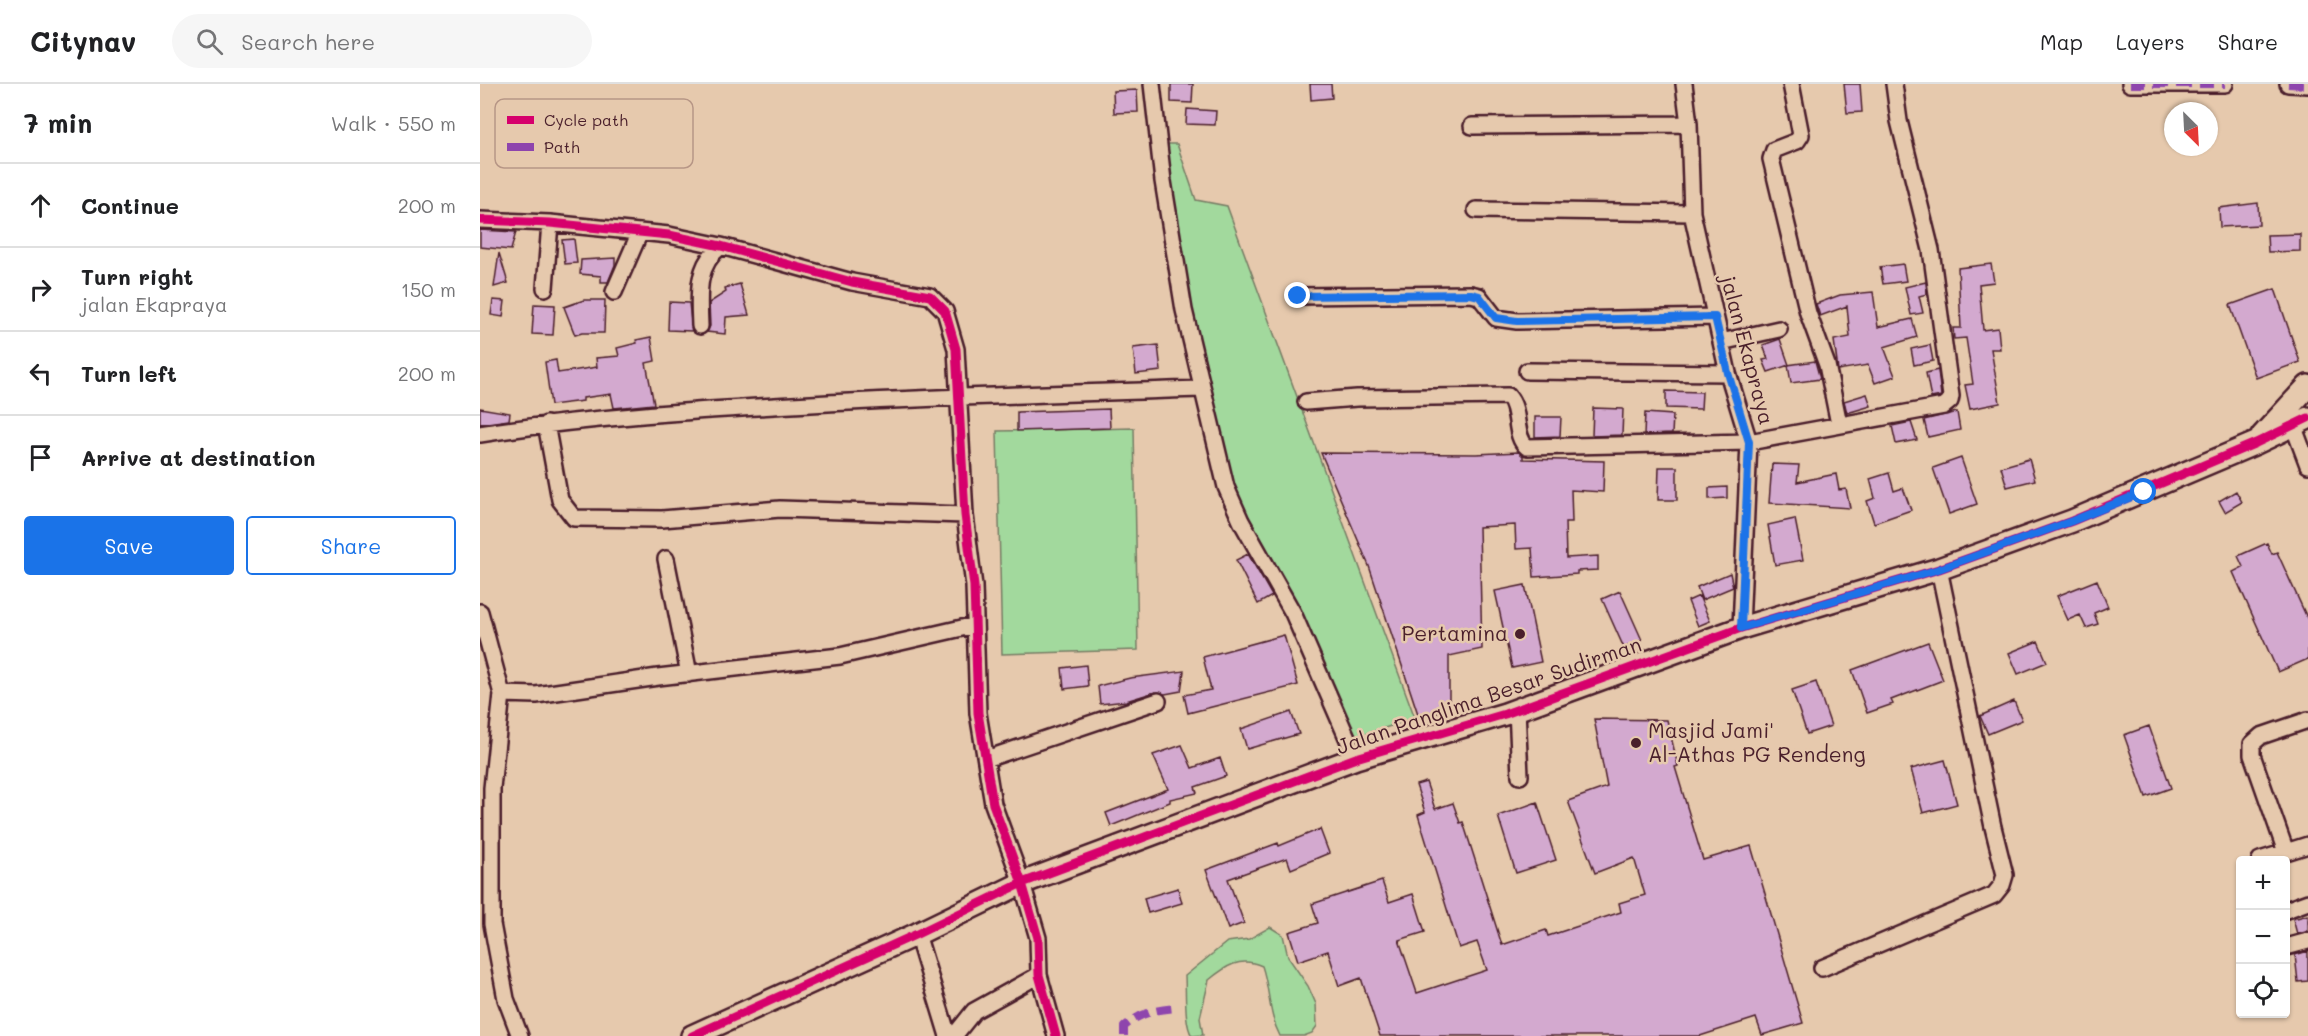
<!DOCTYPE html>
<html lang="en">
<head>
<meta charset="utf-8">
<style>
  :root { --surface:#fff; --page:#f6f6f6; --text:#202124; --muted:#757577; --line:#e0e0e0; --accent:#1a73e8 }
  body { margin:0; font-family:Mali,sans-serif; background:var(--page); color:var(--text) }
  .controls { position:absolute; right:18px; bottom:18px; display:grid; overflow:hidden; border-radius:6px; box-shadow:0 2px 4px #0004 }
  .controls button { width:54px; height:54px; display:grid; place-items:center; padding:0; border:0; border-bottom:2px solid var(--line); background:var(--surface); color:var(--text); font:30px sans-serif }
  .compass { position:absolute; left:1684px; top:18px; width:54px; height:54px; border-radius:50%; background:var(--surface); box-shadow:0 2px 4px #0004; rotate:156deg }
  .stop { position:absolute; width:18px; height:18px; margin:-14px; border:4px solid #1a73e8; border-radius:50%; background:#fff }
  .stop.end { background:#1a73e8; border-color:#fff; box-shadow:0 2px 6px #0008 }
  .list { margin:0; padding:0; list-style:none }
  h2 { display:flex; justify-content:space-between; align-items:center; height:78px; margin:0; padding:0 24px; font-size:26px }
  h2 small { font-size:20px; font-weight:400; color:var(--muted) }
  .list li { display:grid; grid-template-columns:39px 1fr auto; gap:18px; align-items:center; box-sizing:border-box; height:84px; padding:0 24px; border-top:2px solid var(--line) }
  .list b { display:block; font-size:22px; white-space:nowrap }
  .list p { margin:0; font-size:20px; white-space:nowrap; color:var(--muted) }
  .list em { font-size:20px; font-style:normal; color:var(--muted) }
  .actions { display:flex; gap:12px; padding:18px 24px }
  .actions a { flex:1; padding:14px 0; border:2px solid var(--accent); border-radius:6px; text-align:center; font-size:21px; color:var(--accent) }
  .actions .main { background:var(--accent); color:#fff }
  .icon { flex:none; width:33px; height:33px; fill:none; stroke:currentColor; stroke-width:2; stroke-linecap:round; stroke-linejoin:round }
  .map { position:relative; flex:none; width:1828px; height:952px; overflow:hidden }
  header { display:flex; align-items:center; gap:36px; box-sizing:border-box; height:84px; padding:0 30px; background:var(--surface); border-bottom:2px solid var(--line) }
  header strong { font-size:28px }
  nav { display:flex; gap:33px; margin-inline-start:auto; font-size:21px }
  .search { width:420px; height:54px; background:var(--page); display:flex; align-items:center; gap:15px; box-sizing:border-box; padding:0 21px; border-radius:33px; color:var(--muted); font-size:22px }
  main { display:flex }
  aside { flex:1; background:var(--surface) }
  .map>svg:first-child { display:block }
</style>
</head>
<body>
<header>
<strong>Citynav</strong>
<div class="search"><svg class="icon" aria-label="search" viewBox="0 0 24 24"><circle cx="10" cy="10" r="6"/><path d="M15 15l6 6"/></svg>Search here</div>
<nav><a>Map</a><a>Layers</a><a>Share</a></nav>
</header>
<main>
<aside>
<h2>7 min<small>Walk · 550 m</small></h2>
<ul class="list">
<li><svg class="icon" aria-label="ahead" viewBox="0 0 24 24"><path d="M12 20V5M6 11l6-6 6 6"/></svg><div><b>Continue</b></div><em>200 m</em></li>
<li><svg class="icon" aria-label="right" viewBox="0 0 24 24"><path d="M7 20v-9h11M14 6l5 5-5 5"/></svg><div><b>Turn right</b><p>jalan Ekapraya</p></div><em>150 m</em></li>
<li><svg class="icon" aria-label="left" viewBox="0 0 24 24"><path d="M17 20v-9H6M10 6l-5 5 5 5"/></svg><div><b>Turn left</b></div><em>200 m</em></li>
<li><svg class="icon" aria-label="arrive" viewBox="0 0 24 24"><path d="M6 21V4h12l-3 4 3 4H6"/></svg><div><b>Arrive at destination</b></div></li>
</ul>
<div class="actions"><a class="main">Save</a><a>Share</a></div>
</aside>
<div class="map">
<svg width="1828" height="952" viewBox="0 0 1828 952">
  <rect width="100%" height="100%" fill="#e6c9ad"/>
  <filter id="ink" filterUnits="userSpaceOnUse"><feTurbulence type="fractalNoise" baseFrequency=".0167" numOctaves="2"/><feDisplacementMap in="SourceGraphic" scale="12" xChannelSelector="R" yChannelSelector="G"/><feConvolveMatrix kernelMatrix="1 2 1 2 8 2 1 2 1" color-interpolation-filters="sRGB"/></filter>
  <g filter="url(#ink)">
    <path fill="#a2d99d" stroke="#767c64" stroke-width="1.5" d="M679,60H697L716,116L747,122L935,634L868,656L746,403Z
      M654,344L658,566L522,570L517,347Z
      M790,843L803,851L808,873L828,902L836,920L837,942L832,949L824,952H800C788,929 790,905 782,882C760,872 746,882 729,896L720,934L723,951L712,952C704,940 706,908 705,892L747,858L769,855Z"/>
    <path fill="#d3a9cf" stroke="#4a1f2b" stroke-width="1.5" d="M691,0H713L712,19L691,18Z
      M830,0H851L852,14L831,16Z
      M1364,0H1380L1382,28L1367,29Z
      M657,6L658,28L634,29L633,7Z
      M707,25L736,27L735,41L706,40Z
      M1778,119L1779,141L1740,143L1739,124Z
      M0,146L36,148L31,166L0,163Z
      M1820,150V167L1788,168L1787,151Z
      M94,155L97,179L85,180L82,156Z
      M19,169L28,199L14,203Z
      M135,174V181L128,198H121V192L100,190L101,176Z
      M1423,180L1426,197L1403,200L1400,183Z
      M1511,180L1514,198L1499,200L1503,246L1518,244L1520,265H1511L1520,319L1490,325L1485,301L1493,300L1486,254L1474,255L1473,244H1481L1478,184Z
      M1446,198L1447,210L1439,212L1443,229L1431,231L1425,203Z
      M260,200L269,231L246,233L245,250L227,248L230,242L229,219L246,208L245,204Z
      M1795,205L1820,278L1776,294L1750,221Z
      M1393,208L1398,243L1432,235L1437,253L1404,263L1415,292L1395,299L1388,281L1358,286L1354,256L1370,253L1367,222L1340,232L1336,220L1360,211Z
      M13,216L25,217L23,233L11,231Z
      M104,216H125L124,249H102L95,251L84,223Z
      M189,218L209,219L212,247L188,246Z
      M54,220L75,221L73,251L52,250Z
      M171,253L175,277L166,279L174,320L134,324L131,310L103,314V317L71,321L65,278L76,276L78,289L117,283L116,274L139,272L137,264L157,259L156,256Z
      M1300,255L1309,281L1288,288L1283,276L1288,275L1283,261Z
      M678,261L681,287L656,290L653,264Z
      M1450,261L1453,277L1434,281L1431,265Z
      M1335,277L1340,295L1311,299L1308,281Z
      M1458,286L1461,312L1451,314L1446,289Z
      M1186,307L1222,308L1221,325L1186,324Z
      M1387,310L1391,322L1367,329L1364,317Z
      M0,324L30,329L29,336L0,340Z
      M1113,324L1143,325L1142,351L1112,352Z
      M629,325L630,344L537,347V328Z
      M1477,328L1480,346L1448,353L1444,336Z
      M1165,329L1193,331L1192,350L1164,351Z
      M1055,333H1081L1080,352L1055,353Z
      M1431,338L1437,356L1416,360L1412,342Z
      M1039,368L1043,372V375L1124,377L1123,408L1091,406L1092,438H1085L1086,474L1118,472V486L1097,487V490L1054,493L1052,464L1036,465L1035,441L999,443L1002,565L969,572V626L939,633L889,482L841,369L996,370Z
      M1481,374L1497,420L1469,430L1453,384Z
      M1549,375L1555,396L1527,403L1521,383Z
      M1292,380L1319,381L1317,398L1356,390L1359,406L1366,405L1370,424L1289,419Z
      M1179,383H1197V416H1178Z
      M1409,389L1414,407L1423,404L1431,426L1394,439L1387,417L1395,414L1390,395Z
      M1247,403V414L1229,415V404Z
      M1756,407L1762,418L1745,428L1739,417Z
      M1315,435L1323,476L1295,481L1288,441Z
      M1787,459L1792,470L1797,468L1828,536V575L1798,588L1753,488L1763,483L1758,472Z
      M768,470L792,512L778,520L756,476Z
      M1250,489L1253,503L1222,516L1217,503Z
      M1617,496L1628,523L1614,529L1618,540L1606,544L1600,531L1588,536L1577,512Z
      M1045,501L1061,578L1032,584L1015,507Z
      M1140,507L1162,556L1144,564L1122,515Z
      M1219,512L1230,537L1218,542L1208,517Z
      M804,551L818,601L708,629L704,611L731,606L723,573Z
      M1558,557L1567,578L1538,590L1529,569Z
      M1448,558L1463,596L1411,616L1413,620L1387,629L1372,586Z
      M606,581L608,602L584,605L582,584Z
      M704,587L701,607L685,610L675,608L646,617L620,620L618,602L650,594Z
      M1336,598L1351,642L1327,650L1312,606Z
      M1534,617L1542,636L1508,650L1500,632Z
      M811,628L819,650L767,665L761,645Z
      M1114,635L1187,636L1198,682L1195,683L1223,776L1271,762L1323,939L1282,951L1276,934L1220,952H900L881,894L859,902L848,867L818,877L809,848L838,839L832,820L902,797L909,818L933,810L945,848L919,856L937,909L1007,886L997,858L979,864L938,731L945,728L936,701L946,698L955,725L973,719L980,739L983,738L1022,861L1066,846L1068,852L1141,828L1139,819L1165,811L1154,774L1115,789L1088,717L1127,703Z
      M1669,642L1691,704L1666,713L1644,651Z
      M702,661L712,684L740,674L746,692L715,703L717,709L690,715V718L631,742L626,729L688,705L673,671Z
      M1465,676L1477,720L1443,729L1431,685Z
      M1057,718L1076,776L1036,789L1018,732Z
      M840,745L849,769L811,785L807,774L748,795L764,839L748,845L726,786L798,759L799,762Z
      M698,804L702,819L668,829L664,814Z
      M1828,831V848L1817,850L1813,835Z
      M1828,867V897L1818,898L1815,871Z"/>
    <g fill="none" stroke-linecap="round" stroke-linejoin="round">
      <g stroke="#4a1f2b" stroke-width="20">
        <path id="street" d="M672,0L683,97L704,226L746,403L761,437L813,529L876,674
          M1204,0L1209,40L1212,129L1248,289L1269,358L1261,544
          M1311,0L1321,51L1317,57L1294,66L1291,75L1328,229L1347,281L1359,340
          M1650,0H1745
          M1808,0L1828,1
          M992,42L1209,40
          M996,126L1212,129
          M0,136L70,139L189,151L241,162L372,198L450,212L465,227L476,265L485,431L494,502L498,629L513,720L542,799L558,854L559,891L576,952
          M65,204L70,139
          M134,208L160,148
          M818,212L991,210L999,212L1016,234L1037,237L1235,233
          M220,242C219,212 215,182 241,162
          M1241,258L1299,245
          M1047,287L1248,289
          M826,318L877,314L1028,312C1041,326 1033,352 1047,363L1269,358L1464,322L1470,317L1471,312L1451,166L1419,37L1414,0
          M66,340L80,416L94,434L182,435L300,425L485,431
          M1813,341L1828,381
          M0,350C110,333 220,326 331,320C461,313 591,309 722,305
          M186,475L209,590
          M0,528L22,610L12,704V840L26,915L40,952
          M22,610L56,611L178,593L360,572L495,541
          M1037,625L1040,692
          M1828,636L1781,652L1772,660V671L1806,768L1828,761
          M506,675L678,617
          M1780,776L1806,768
          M1806,826L1828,818
          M437,850L468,952
          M1806,863L1828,857
          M1342,884L1514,811L1522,801L1525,791L1513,743L1459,485
          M474,952L494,927L559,891"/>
      </g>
      <g stroke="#4a1f2b" stroke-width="26">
        <path id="secondary" d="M1782,352L1828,302
          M212,952L437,850L542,799L876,674L1025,630L1261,544L1459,485L1592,437L1776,359L1828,334"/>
      </g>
      <use href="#street" stroke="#e6c9ad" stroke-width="15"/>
      <use href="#secondary" stroke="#e6c9ad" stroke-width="21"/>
      <path stroke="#8e44ad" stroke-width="8" stroke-dasharray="15 8" stroke-linecap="butt" d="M1650,0H1745
        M1808,0L1828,1
        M644,952V943C659,929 675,926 696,924"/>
      <g stroke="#e6c9ad" stroke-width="13">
        <path id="cycleway" d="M0,136L70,139L189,151L241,162L372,198L450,212L465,227L476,265L485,431L494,502L498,629L513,720L542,799L558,854L559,891L576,952
          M212,952L437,850L542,799L876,674L1025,630L1261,544L1459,485L1592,437L1776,359L1828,334"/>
      </g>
      <use href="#cycleway" stroke="#d6006c" stroke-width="9"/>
    </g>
  </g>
  <g fill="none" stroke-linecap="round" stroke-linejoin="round" filter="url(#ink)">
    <path stroke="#1a73e8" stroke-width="8" d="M818,212L991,210L999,212L1016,234L1037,237L1235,233L1248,289L1269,358L1261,544L1459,485L1592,437L1664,408"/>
  </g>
  <g fill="#4a1f2b" stroke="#e6c9ad" stroke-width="2">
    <circle cx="1040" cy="550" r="6"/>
    <circle cx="1156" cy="659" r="6"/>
  </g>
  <g text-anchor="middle" stroke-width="5" stroke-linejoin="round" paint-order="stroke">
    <g font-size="21" fill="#4a1f2b" stroke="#e6c9ad">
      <text transform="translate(1267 266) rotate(75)" y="7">jalan Ekapraya</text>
      <text transform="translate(1009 612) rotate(-19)" y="7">Jalan Panglima Besar Sudirman</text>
    </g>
    <g font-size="21" fill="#4a1f2b" stroke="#e6c9ad" text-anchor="end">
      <text x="1028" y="557">Pertamina</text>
      <text x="1168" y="654" text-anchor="start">Masjid Jami'<tspan x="1168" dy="24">Al-Athas PG Rendeng</tspan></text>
    </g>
  </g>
  <rect x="15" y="15" width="198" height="69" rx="9" fill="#e6c9ad" stroke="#b79686" stroke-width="1.5"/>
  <rect x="27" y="32" width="27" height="8" fill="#d6006c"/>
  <rect x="27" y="59" width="27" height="8" fill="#8e44ad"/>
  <g font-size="16" fill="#4a1f2b">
    <text x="64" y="42">Cycle path</text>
    <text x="64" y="69">Path</text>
  </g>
</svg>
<div class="controls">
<button>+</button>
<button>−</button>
<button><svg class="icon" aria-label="locate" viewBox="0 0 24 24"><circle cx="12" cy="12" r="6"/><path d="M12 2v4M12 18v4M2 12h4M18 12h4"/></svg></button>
</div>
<svg class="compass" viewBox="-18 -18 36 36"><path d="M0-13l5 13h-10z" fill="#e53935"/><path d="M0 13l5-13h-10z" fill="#757577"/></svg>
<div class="stop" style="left:1664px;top:408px"></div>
<div class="stop end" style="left:818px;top:212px"></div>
</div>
</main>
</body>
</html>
